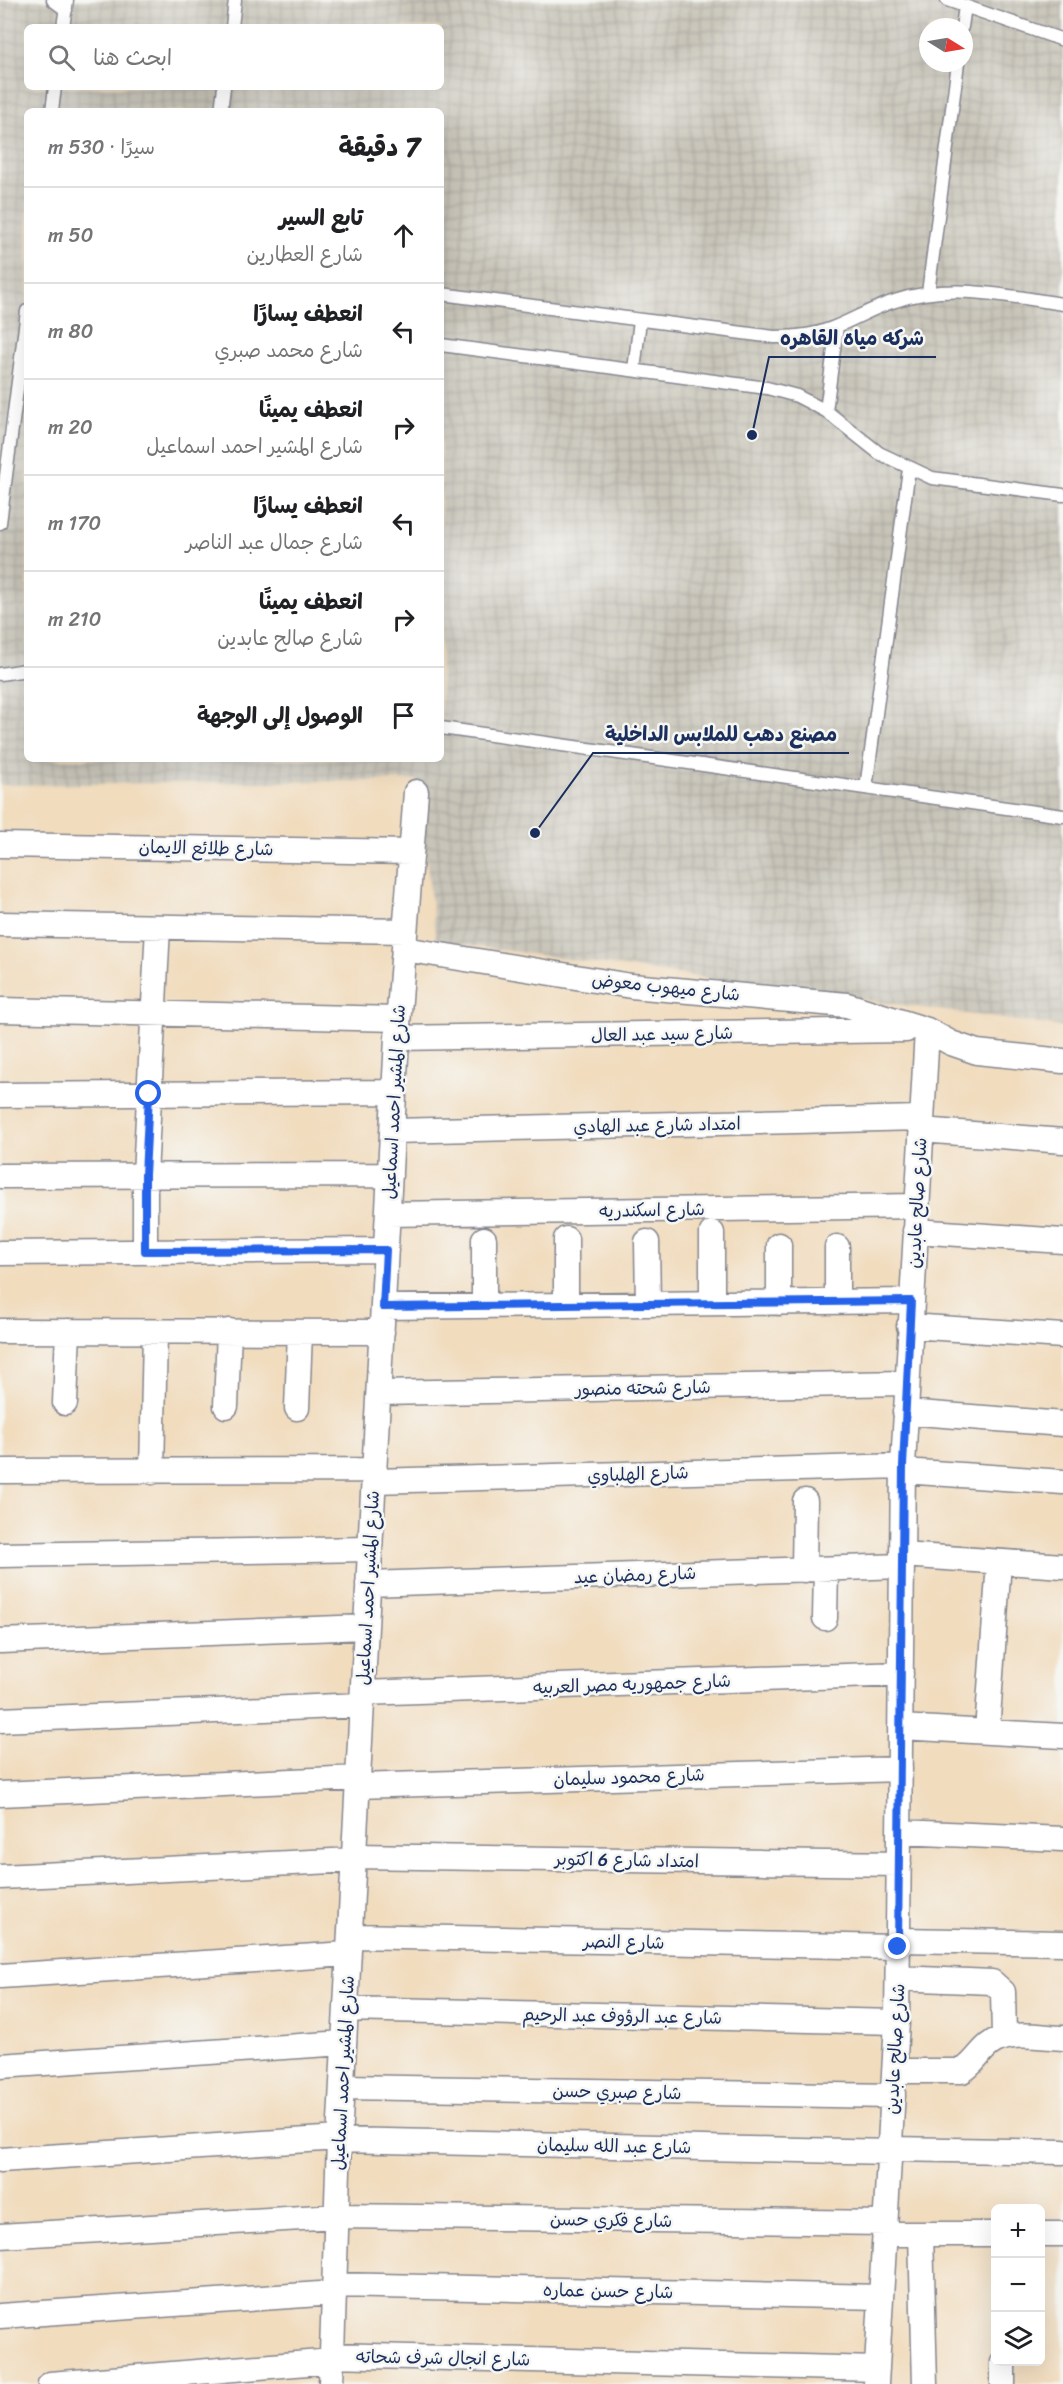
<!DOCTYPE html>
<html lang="ar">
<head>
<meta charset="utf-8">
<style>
  :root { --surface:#fff; --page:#f6f6f6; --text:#202124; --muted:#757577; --line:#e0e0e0 }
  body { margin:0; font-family:Sriracha,"Playpen Sans Arabic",sans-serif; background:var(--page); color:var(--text); direction:rtl }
  .controls { position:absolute; right:18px; bottom:18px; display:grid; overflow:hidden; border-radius:9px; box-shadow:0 6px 24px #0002 }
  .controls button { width:54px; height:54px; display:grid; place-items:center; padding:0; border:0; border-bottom:2px solid var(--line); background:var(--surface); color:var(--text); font:30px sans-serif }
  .compass { position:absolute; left:919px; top:18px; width:54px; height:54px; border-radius:50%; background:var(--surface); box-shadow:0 6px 24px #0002; rotate:101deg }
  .stop { position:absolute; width:18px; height:18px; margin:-14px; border:4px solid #2563eb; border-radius:50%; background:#fff }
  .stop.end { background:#2563eb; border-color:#fff; box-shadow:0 2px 6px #0008 }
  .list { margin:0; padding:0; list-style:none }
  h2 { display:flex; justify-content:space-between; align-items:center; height:78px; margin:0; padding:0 24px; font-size:26px }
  h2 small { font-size:20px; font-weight:400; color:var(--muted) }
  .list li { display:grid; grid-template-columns:39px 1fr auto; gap:18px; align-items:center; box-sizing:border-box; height:96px; padding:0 24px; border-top:2px solid var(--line) }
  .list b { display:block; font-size:22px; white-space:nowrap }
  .list p { margin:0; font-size:20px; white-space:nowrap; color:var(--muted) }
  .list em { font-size:20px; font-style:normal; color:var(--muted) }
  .icon { flex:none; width:33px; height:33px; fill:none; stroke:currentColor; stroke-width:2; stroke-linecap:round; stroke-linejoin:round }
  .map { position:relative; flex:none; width:1063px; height:2384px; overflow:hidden; direction:ltr }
  .search { position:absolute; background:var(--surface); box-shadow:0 6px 24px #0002; left:24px; top:24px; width:420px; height:66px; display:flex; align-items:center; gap:15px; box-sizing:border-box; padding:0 21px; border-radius:9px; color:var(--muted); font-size:22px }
  .panel { position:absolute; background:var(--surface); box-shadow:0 6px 24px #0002; left:24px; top:108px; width:420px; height:654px; border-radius:9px; direction:rtl }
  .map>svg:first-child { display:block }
</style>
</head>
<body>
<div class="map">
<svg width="1063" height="2384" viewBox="0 0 1063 2384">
  <defs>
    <pattern id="industrial-grid" width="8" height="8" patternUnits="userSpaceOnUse" patternTransform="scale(1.5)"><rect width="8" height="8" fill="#c8c4b8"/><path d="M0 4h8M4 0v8" fill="none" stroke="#aba9a1"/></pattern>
  </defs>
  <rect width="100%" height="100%" fill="#f6f6f2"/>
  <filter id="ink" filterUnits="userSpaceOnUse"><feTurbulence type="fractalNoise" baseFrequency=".0167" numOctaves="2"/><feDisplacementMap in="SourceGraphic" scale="12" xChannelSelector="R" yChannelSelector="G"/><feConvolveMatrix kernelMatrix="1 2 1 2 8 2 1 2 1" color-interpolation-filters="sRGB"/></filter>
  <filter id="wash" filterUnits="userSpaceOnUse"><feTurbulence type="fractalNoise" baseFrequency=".008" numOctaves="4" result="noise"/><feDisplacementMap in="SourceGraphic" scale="24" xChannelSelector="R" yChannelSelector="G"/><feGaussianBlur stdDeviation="1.35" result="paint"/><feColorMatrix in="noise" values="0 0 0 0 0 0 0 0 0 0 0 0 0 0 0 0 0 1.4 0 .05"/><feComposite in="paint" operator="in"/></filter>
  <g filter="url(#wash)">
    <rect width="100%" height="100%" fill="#f1dcbe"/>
    <path fill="url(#industrial-grid)" fill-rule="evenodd" d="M0,0H1063V1027L436,941L417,780L0,785ZM27,27H441V87H27ZM928,27H964V63H928ZM27,111H441V759H27Z"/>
  </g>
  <g filter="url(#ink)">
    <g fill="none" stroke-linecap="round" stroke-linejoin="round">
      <g stroke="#86868e" stroke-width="15">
        <path id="lane" d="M53,0L66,10
          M947,0L1063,40
          M63,27L67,0
          M232,27L235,0
          M962,27L965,6
          M52,111L55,87
          M221,111L224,87
          M928,293L958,63
          M441,294L774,337C784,337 795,337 806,335C837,331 865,310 895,301C950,282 1007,296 1063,304
          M441,345L767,388L797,396L826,411L879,453L932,478L1063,495
          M634,370L640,320
          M826,411L837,326
          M0,523L27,311
          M0,674L27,670
          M441,728L1063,816
          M866,788L909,469"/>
      </g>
      <g stroke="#86868e" stroke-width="27">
        <path id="street" d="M0,845L411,852
          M0,924L405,931
          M404,949L631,986L847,1005L927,1030L951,1043L977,1052L1063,1061
          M0,1010L398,1019
          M397,1038L906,1030
          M0,1095L395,1092
          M921,1130L1063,1141
          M393,1131L921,1118
          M0,1176L390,1175
          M388,1214L916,1206
          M915,1231L1063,1241
          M712,1233V1303
          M484,1239V1306
          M566,1239V1305
          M647,1242L648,1304
          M779,1245V1303
          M837,1247V1302
          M145,1252V1175L158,927
          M0,1253L386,1250
          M383,1307L911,1301
          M909,1326L1063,1336
          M0,1331L382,1332
          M379,1393L906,1383
          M65,1403L68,1331
          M226,1406L229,1331
          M297,1408L300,1332
          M905,1412L1063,1424
          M0,1471L375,1470
          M903,1471L1063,1482
          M152,1472L155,1333
          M374,1481L903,1466
          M0,1555L370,1549
          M902,1555L1063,1566
          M804,1570L805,1501
          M368,1584L902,1566
          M825,1618L826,1569
          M0,1641L366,1627
          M363,1693L901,1674
          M0,1720L362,1705
          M900,1727L1063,1736
          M987,1732L999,1562
          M358,1786L900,1769
          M0,1794L358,1778
          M900,1832L1063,1839
          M355,1856L899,1864
          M0,1877L354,1860
          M350,1936L898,1947
          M899,1940L1063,1943
          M0,1976L348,1954
          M898,1978L992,1982L1003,1992L1004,2036
          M346,2009L897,2022
          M0,2066L344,2043
          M895,2071H962C974,2064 979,2053 989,2045C1007,2030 1040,2037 1063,2038
          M342,2087L893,2096
          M339,2140L890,2152
          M890,2149L1063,2152
          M0,2160L339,2138
          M884,2234H996
          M921,2234L925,2384
          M1040,2234H1063
          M0,2236L336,2216L885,2223
          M334,2285L881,2297
          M0,2316L334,2293
          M332,2355L877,2369
          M1003,2362V2384
          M50,2384L332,2361
          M331,2384L339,2140L397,1038L416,792
          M876,2384L897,2022L903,1466L927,1030"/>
      </g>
      <use href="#lane" stroke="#fff" stroke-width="12"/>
      <use href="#street" stroke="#fff" stroke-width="24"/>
    </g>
  </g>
  <g fill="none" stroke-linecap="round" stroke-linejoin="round" filter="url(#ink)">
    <path stroke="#2563eb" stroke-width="8" d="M149,1094L145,1175V1251L386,1250L383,1307L911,1301L903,1466L898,1947"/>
  </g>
  <g text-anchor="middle" stroke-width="5" stroke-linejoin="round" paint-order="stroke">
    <g font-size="18" fill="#1b2f5e" stroke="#f6f6f2">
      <text transform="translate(206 848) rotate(1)" y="6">شارع طلائع الايمان</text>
      <text transform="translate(666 987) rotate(6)" y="6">شارع ميهوب معوض</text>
      <text transform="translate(662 1034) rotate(-1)" y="6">شارع سيد عبد العال</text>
      <text transform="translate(394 1102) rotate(-87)" y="6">شارع المشير احمد اسماعيل</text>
      <text transform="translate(657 1125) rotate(-1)" y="6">امتداد شارع عبد الهادي</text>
      <text transform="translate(917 1203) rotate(-87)" y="6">شارع صالح عابدين</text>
      <text transform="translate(652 1210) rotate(-1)" y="6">شارع اسكندريه</text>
      <text transform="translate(643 1388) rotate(-1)" y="6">شارع شحته منصور</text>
      <text transform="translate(638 1474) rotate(-2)" y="6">شارع الهلباوي</text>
      <text transform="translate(635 1575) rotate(-2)" y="6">شارع رمضان عيد</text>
      <text transform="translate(368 1588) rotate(-87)" y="6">شارع المشير احمد اسماعيل</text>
      <text transform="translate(632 1684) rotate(-2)" y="6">شارع جمهوريه مصر العربيه</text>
      <text transform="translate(629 1777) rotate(-2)" y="6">شارع محمود سليمان</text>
      <text transform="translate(627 1860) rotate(1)" y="6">امتداد شارع 6 اكتوبر</text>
      <text transform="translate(624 1942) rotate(1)" y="6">شارع النصر</text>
      <text transform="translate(622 2016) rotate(1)" y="6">شارع عبد الرؤوف عبد الرحيم</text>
      <text transform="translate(895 2049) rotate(-87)" y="6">شارع صالح عابدين</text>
      <text transform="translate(343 2073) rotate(-87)" y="6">شارع المشير احمد اسماعيل</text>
      <text transform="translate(617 2092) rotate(1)" y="6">شارع صبري حسن</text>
      <text transform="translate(614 2146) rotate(1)" y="6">شارع عبد الله سليمان</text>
      <text transform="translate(611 2220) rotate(1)" y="6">شارع فكري حسن</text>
      <text transform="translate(608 2291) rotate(1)" y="6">شارع حسن عماره</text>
      <text transform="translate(443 2358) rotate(1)" y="6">شارع انجال شرف شحاته</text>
    </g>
  </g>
  <path fill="none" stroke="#1b2f5e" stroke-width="2" d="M752 435L769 357H936M535 833L593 753H849"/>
  <g fill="#1b2f5e" stroke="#f6f6f2" stroke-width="2">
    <circle cx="752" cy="435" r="6"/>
    <circle cx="535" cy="833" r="6"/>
  </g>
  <g font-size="20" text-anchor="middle" font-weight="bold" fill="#1b2f5e" stroke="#f6f6f2" stroke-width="5" stroke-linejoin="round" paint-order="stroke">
    <text x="852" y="345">شركه مياه القاهره</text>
    <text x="721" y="741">مصنع دهب للملابس الداخلية</text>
  </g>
</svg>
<div class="controls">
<button>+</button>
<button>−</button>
<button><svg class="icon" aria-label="layers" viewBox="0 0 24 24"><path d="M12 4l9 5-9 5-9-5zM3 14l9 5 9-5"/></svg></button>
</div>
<svg class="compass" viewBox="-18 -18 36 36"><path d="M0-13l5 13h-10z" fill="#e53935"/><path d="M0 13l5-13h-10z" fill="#757577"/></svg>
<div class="stop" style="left:149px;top:1094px"></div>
<div class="stop end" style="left:898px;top:1947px"></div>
<div class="search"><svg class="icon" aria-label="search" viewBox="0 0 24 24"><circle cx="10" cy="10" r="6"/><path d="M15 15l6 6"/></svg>ابحث هنا</div>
<section class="panel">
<h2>7 دقيقة<small>سيرًا · 530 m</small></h2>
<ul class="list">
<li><svg class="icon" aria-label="ahead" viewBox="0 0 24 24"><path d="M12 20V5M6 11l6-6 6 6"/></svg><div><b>تابع السير</b><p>شارع العطارين</p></div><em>50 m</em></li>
<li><svg class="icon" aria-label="left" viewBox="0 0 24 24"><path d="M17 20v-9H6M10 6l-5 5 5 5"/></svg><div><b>انعطف يسارًا</b><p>شارع محمد صبري</p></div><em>80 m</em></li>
<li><svg class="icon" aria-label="right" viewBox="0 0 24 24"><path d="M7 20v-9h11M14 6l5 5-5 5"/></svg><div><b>انعطف يمينًا</b><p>شارع المشير احمد اسماعيل</p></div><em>20 m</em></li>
<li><svg class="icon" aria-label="left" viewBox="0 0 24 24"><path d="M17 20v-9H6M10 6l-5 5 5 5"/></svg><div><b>انعطف يسارًا</b><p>شارع جمال عبد الناصر</p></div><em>170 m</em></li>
<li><svg class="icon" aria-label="right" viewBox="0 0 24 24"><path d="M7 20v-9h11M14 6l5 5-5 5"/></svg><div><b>انعطف يمينًا</b><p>شارع صالح عابدين</p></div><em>210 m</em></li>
<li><svg class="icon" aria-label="arrive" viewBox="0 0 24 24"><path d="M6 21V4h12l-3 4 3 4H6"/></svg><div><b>الوصول إلى الوجهة</b></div></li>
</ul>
</section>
</div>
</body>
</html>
